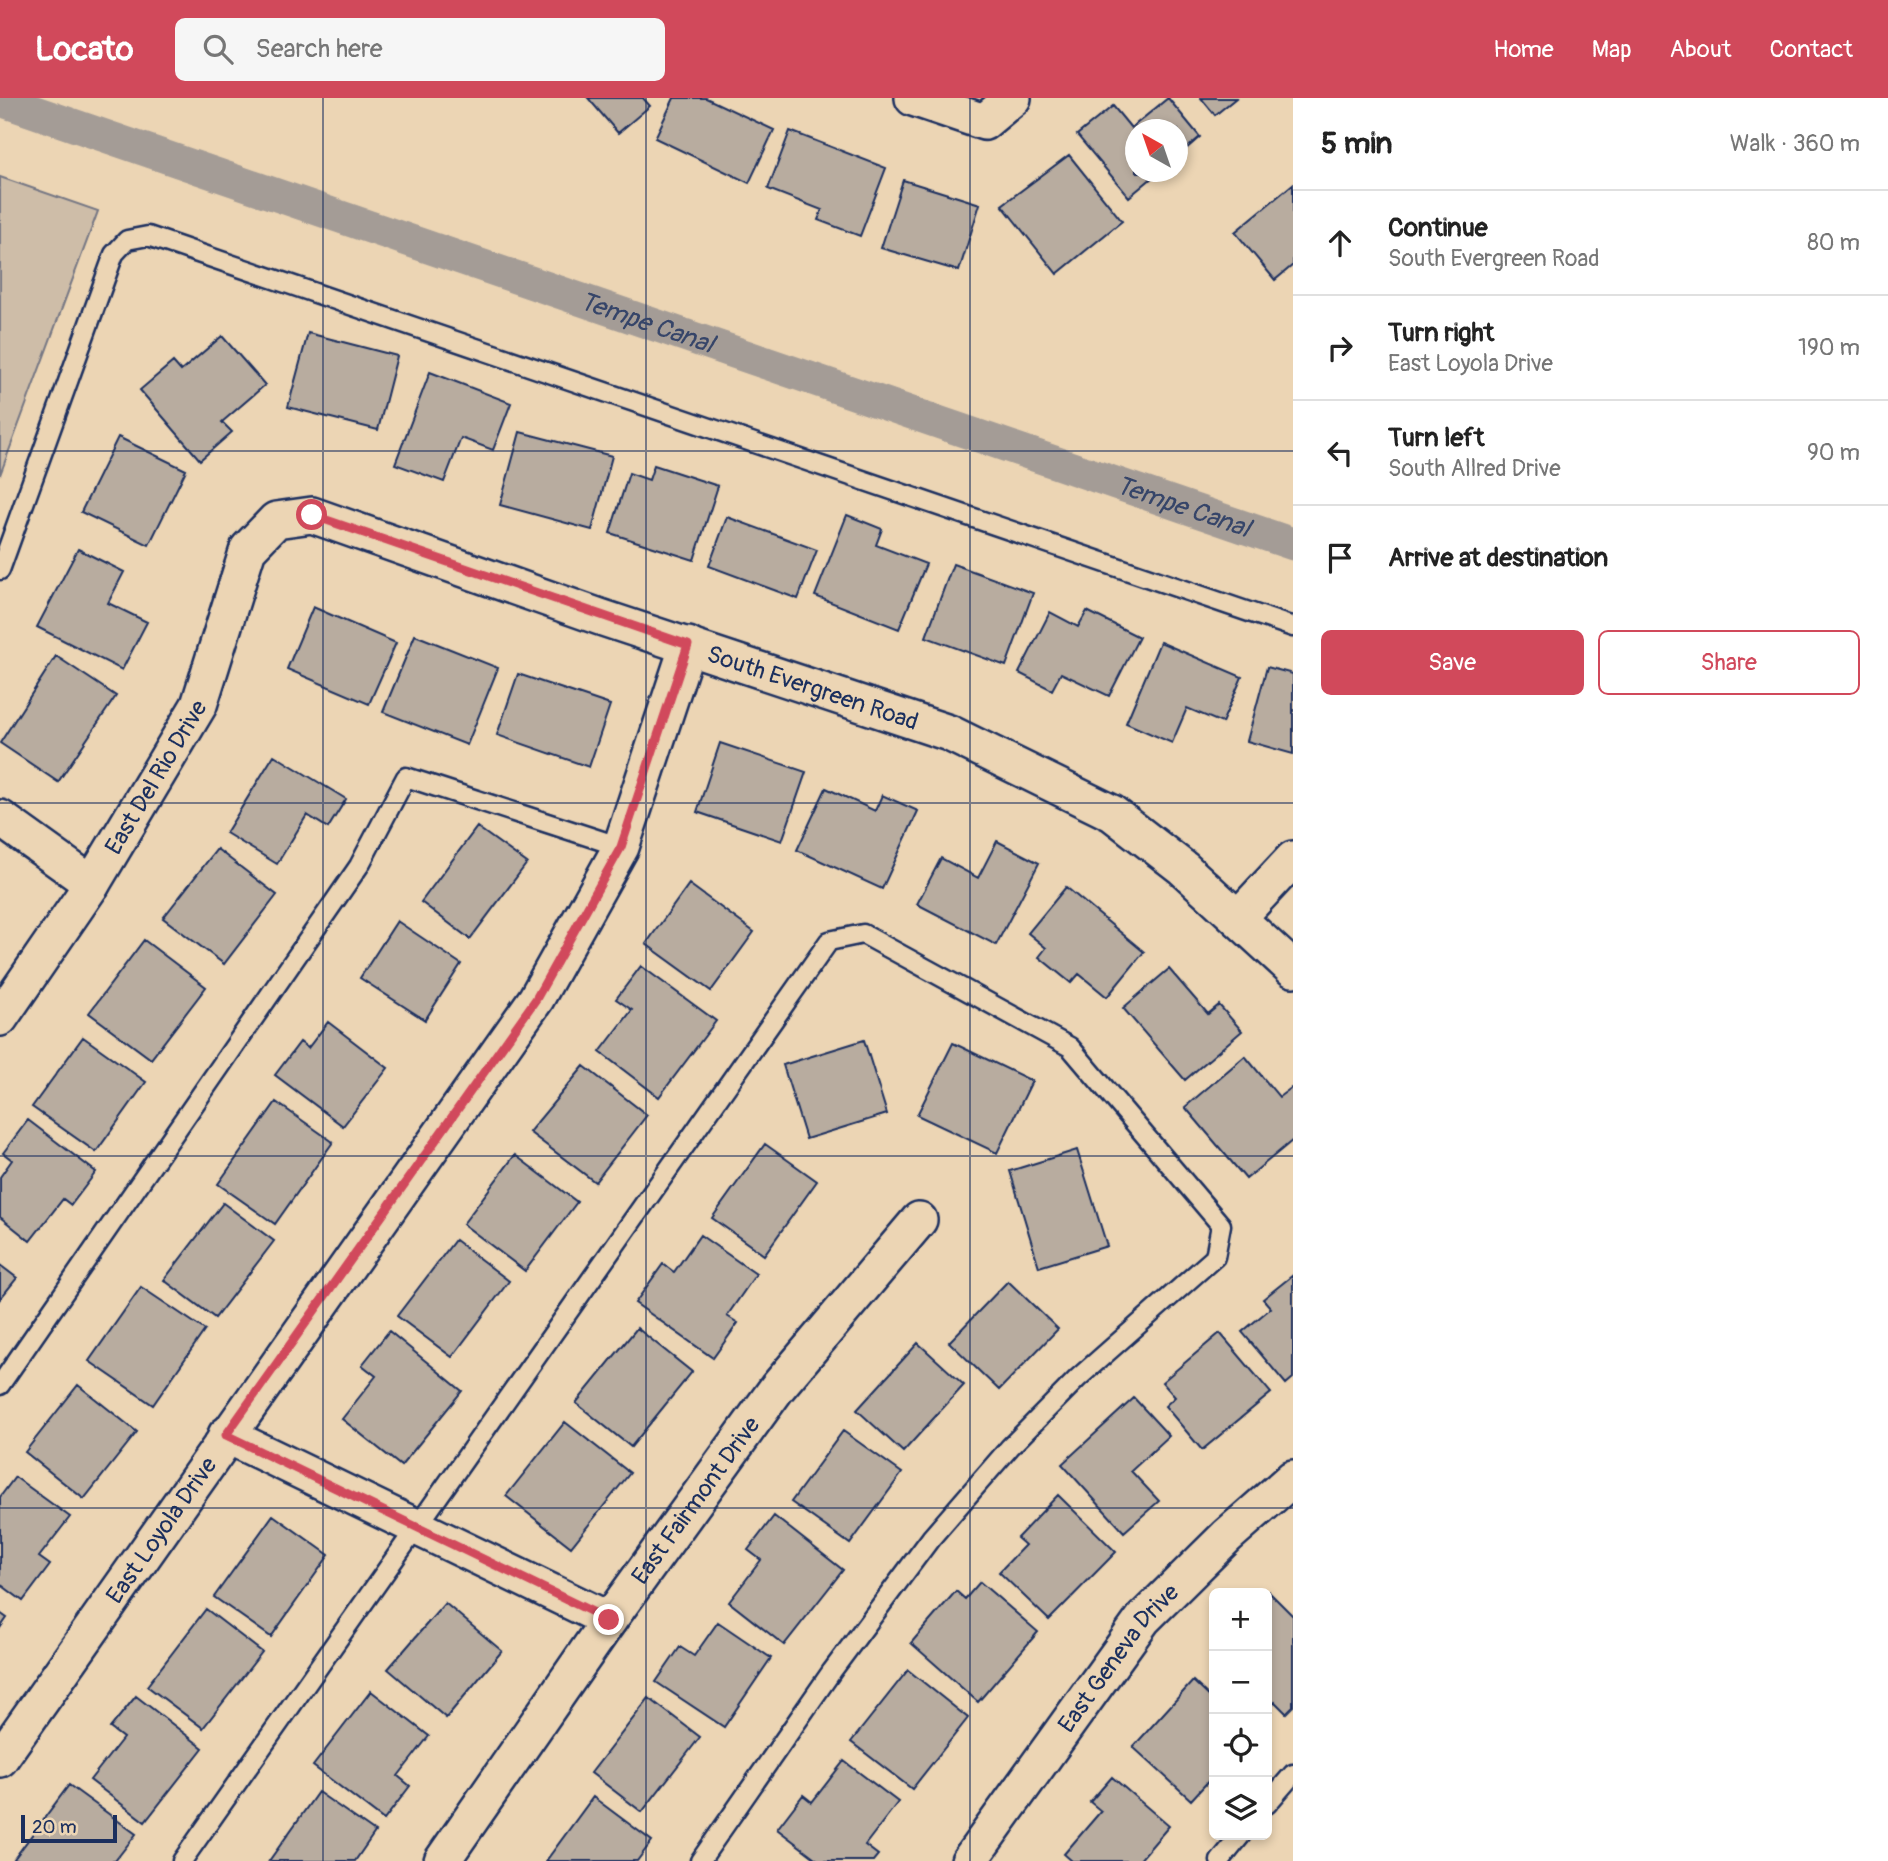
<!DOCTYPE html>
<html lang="en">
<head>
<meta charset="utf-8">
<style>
  :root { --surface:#fff; --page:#f6f6f6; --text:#222; --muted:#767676; --line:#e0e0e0; --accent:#d1495b }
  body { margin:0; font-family:Pangolin,sans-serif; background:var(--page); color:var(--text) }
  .controls { position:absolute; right:21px; bottom:21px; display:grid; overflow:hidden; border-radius:10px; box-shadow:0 4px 10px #0003 }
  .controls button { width:63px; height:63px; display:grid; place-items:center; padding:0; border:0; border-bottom:2px solid var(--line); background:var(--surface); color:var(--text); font:35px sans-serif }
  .compass { position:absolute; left:1125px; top:21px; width:63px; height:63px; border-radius:50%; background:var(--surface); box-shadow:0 4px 10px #0003; rotate:320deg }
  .scale { position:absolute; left:21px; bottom:18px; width:96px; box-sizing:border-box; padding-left:7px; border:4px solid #1b2f5e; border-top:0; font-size:19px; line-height:24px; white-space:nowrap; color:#1b2f5e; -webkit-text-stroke:5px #ecd5b4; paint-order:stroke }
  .stop { position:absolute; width:21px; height:21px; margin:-16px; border:5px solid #d1495b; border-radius:50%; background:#fff }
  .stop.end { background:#d1495b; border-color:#fff; box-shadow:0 2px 7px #0008 }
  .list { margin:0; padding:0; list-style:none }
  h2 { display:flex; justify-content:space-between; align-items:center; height:91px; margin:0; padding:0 28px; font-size:30px }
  h2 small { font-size:23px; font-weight:400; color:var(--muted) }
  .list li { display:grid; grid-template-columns:46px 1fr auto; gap:21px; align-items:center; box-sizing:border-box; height:105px; padding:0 28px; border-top:2px solid var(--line) }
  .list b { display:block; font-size:26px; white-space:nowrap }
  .list p { margin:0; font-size:23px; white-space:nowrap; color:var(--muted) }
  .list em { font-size:23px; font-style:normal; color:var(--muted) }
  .actions { display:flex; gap:14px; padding:21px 28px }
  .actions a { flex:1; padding:16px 0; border:2px solid var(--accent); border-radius:10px; text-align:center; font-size:24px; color:var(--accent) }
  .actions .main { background:var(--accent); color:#fff }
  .icon { flex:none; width:38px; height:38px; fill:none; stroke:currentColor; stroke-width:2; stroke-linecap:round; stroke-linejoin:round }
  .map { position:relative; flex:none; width:1293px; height:1763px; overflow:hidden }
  header { display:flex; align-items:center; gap:42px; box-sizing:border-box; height:98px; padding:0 35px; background:var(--accent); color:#fff }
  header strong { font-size:33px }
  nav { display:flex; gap:38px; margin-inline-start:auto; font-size:24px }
  .search { width:490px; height:63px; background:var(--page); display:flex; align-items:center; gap:18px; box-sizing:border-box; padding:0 24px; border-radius:10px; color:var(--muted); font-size:26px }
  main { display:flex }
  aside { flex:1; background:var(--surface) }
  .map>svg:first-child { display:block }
</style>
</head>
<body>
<header>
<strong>Locato</strong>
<div class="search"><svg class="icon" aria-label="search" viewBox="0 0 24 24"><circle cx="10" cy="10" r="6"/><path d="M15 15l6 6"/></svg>Search here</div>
<nav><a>Home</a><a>Map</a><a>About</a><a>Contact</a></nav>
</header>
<main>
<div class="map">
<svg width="1293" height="1763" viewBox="0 0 1293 1763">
  <rect width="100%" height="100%" fill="#ecd5b4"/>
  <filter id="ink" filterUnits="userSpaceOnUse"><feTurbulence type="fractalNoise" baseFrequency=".0143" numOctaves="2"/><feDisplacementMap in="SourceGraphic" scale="14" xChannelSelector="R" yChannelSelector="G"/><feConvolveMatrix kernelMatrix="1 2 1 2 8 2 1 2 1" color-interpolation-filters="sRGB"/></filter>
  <g filter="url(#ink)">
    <path fill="#cebda8" stroke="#747683" stroke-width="2" d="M0,79L98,113L0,377Z"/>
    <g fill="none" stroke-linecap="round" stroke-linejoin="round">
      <path stroke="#a49c96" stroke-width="33" id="s1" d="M0,2L1293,446"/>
    </g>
    <path fill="#b8ac9f" stroke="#1b2f5e" stroke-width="2" d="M588,0H643L650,8L618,35Z
      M674,0H706L774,32L749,85L655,40Z
      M1168,0L1200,39L1178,58V32H1136V74H1159L1129,99L1077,37L1113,8L1131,30Z
      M1201,0H1236L1215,17Z
      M790,33L886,70L860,138L818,122L822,112L768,91Z
      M1069,57L1122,123L1057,176L1002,107Z
      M903,82L980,106L959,173L881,150Z
      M1293,86V167L1275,182L1235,134Z
      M308,235L397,258L378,332L288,309Z
      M222,238L265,287L222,324L232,334L200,362L140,292L173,264L181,273Z
      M430,274L511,305L493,352L461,340L444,384L395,366Z
      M520,334L612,358L592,432L500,407Z
      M118,339L186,372L149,447L81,414Z
      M654,367L718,388L694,462L610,435L629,375L649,382Z
      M847,417L882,431L876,447L926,466L899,531L815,498Z
      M727,419L817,452L798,501L709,468Z
      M78,451L124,474L108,505L147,524L122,572L37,529Z
      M953,466L1033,495L1006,568L926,539Z
      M313,509L396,545L369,606L287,571Z
      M1087,513L1139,539L1109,598L1061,575L1052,592L1019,575L1050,514L1078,529Z
      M415,537L498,570L467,647L383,614Z
      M1160,544L1242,579L1222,625L1187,610L1172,645L1126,625Z
      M56,558L116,598L58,684L0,645Z
      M1267,569L1293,576V656L1247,643Z
      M518,576L610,607L589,669L497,637Z
      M720,645L806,674L782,743L697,714Z
      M274,657L346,701L328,730L307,717L277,766L226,735Z
      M826,690L875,713L882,697L918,713L882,791L797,752Z
      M477,729L527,765L470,841L421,804Z
      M997,743L1039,765L996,847L917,806L941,760L978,780Z
      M217,751L277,797L224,866L163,820Z
      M689,786L754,834L711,893L646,846Z
      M1066,789L1144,854L1107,899L1079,876L1071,885L1039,859L1046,850L1028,835Z
      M397,823L461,866L425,922L360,880Z
      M144,842L206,889L151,961L89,915Z
      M641,868L716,923L659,999L600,954L632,912L616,901Z
      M1169,871L1208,916L1219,907L1242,933L1185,982L1123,910Z
      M328,924L388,970L343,1028L275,977L300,944L308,950Z
      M83,939L146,984L96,1054L32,1009Z
      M864,942L887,1016L806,1041L783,967Z
      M953,945L1032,983L997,1055L917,1017Z
      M1245,958L1279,999L1291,990L1293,992V1042L1246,1081L1185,1009Z
      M584,968L647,1017L595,1084L529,1034Z
      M276,1004L333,1044L275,1126L218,1086Z
      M28,1022L96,1074L71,1107L63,1101L30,1143L0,1119V1079L12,1062L3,1055Z
      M765,1046L817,1083L764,1157L712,1120Z
      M1077,1052L1107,1148L1039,1169L1010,1073Z
      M515,1057L577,1104L525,1173L463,1126Z
      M223,1105L274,1143L215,1220L164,1182Z
      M700,1137L756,1176L727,1218L738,1225L713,1260L635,1205L663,1166L674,1174Z
      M455,1142L509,1183L452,1259L397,1218Z
      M0,1167L17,1180L0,1201Z
      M1293,1177V1280L1286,1286L1242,1234L1271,1210L1263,1201Z
      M1008,1183L1058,1231L999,1292L949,1244Z
      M141,1189L205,1232L153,1307L89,1263Z
      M637,1230L692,1274L631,1349L576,1305Z
      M389,1233L462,1293L401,1368L342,1321L376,1278L362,1267Z
      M1220,1235L1271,1295L1202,1352L1165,1308L1175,1299L1162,1284Z
      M918,1245L964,1287L903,1354L857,1312Z
      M78,1287L137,1334L84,1401L25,1354Z
      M1134,1300L1169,1338L1131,1373L1159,1403L1124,1434L1062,1366Z
      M565,1324L630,1375L571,1449L506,1398Z
      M843,1333L902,1375L850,1446L791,1404Z
      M15,1379L70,1419L39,1459L50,1467L23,1503L0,1486V1399Z
      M1058,1397L1116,1454L1049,1522L999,1474L1025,1447L1017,1440Z
      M273,1417L329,1457L271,1539L214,1499Z
      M774,1418L843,1472L784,1547L729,1504L761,1462L748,1452Z
      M980,1484L1038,1534L978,1604L911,1545L956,1493L965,1501Z
      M1269,1494L1293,1518V1608L1286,1615L1275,1604L1267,1612Z
      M445,1505L502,1553L446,1620L388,1571Z
      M206,1511L262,1554L203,1630L147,1588Z
      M0,1515L7,1520L0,1530Z
      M718,1524L771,1560L724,1629L656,1584L680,1549L694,1558Z
      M908,1572L968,1620L912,1691L851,1644Z
      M1193,1583L1214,1603V1677L1191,1702L1133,1649Z
      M371,1593L429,1638L398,1678L410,1688L384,1722L313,1668Z
      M136,1598L203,1650L145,1724L90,1682L123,1640L110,1630Z
      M649,1600L700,1639L642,1714L591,1675Z
      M844,1663L898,1704L865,1747L878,1757L873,1763H819L777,1731L803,1697L812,1704Z
      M1112,1679L1169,1728L1139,1763H1072L1064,1756L1101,1713L1090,1704Z
      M69,1687L136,1736L115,1763H18L14,1761Z
      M318,1694L375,1734L355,1763H269Z
      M593,1699L652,1743L637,1763H546Z"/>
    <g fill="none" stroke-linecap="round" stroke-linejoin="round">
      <g stroke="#1b2f5e" stroke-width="23">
        <path id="lane" d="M0,472L114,156L127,142L148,138L1293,529
          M0,1287L359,768L406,679L621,749
          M1267,1706L1293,1676
          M182,1763L829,843L863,836L1070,949L1221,1127L1215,1159L1078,1280L1010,1349L931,1440L832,1573L700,1763
          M1220,1763L1241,1737"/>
      </g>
      <g stroke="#1b2f5e" stroke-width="40">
        <g id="street">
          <path d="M913,0L984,24L1013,0"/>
          <path d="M0,720L92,786"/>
          <path d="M1238,820L1293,761"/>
          <path id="s2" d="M0,920L92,786L199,607L248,451L276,422L312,417L600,519L949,635L1112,715L1183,770L1293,871"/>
          <path d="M226,1337L609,1522"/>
          <path id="s3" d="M0,1661L536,901L621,749L688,547"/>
          <path id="s4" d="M442,1763L609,1522L777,1290L919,1122"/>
          <path id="s5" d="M969,1763L1143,1521L1227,1438L1293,1380"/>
        </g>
      </g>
      <use href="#lane" stroke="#ecd5b4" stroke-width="18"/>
      <use href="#street" stroke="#ecd5b4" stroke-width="35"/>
    </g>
  </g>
  <g fill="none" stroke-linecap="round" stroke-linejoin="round" filter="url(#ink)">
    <path stroke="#d1495b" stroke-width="9" d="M312,417L688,547L621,749L536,901L226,1337L609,1522"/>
  </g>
  <path fill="none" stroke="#1b2f5e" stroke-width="2" stroke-opacity="0.55" d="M323,0V1763M646,0V1763M970,0V1763M0,353H1293M0,705H1293M0,1058H1293M0,1410H1293"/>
  <g text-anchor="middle" stroke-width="6" stroke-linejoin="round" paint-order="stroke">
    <g font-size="24" fill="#1b2f5e" stroke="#ecd5b4">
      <text dy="8" stroke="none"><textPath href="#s2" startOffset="1141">South Evergreen Road</textPath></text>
      <text dy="8" stroke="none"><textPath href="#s2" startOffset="287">East Del Rio Drive</textPath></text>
      <text dy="8" stroke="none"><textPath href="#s4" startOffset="441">East Fairmont Drive</textPath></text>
      <text dy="8" stroke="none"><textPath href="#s3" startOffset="280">East Loyola Drive</textPath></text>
      <text dy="8" stroke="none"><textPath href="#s5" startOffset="252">East Geneva Drive</textPath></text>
    </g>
    <g font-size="26" font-style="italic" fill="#364569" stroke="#ecd5b4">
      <text dy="9" stroke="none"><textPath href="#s1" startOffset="684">Tempe Canal</textPath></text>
      <text dy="9" stroke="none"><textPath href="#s1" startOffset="1251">Tempe Canal</textPath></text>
    </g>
  </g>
</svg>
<div class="controls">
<button>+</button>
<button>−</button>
<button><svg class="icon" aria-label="locate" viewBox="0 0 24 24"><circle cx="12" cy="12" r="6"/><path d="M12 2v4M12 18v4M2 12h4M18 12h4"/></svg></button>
<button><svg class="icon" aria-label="layers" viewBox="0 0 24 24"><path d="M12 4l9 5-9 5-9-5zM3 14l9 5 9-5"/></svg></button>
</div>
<svg class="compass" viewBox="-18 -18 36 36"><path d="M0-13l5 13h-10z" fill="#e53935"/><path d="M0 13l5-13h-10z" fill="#767676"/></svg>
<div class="scale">20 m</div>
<div class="stop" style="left:312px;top:417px"></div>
<div class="stop end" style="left:609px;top:1522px"></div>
</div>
<aside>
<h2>5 min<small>Walk · 360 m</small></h2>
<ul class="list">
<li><svg class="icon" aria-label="ahead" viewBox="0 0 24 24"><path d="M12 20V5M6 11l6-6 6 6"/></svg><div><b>Continue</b><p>South Evergreen Road</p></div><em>80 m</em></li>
<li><svg class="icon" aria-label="right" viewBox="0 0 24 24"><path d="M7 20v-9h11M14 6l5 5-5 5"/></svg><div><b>Turn right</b><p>East Loyola Drive</p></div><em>190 m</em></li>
<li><svg class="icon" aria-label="left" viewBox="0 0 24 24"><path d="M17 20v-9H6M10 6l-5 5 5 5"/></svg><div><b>Turn left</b><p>South Allred Drive</p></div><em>90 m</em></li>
<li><svg class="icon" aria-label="arrive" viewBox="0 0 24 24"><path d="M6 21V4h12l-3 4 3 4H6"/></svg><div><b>Arrive at destination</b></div></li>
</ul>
<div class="actions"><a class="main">Save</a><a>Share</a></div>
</aside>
</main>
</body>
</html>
